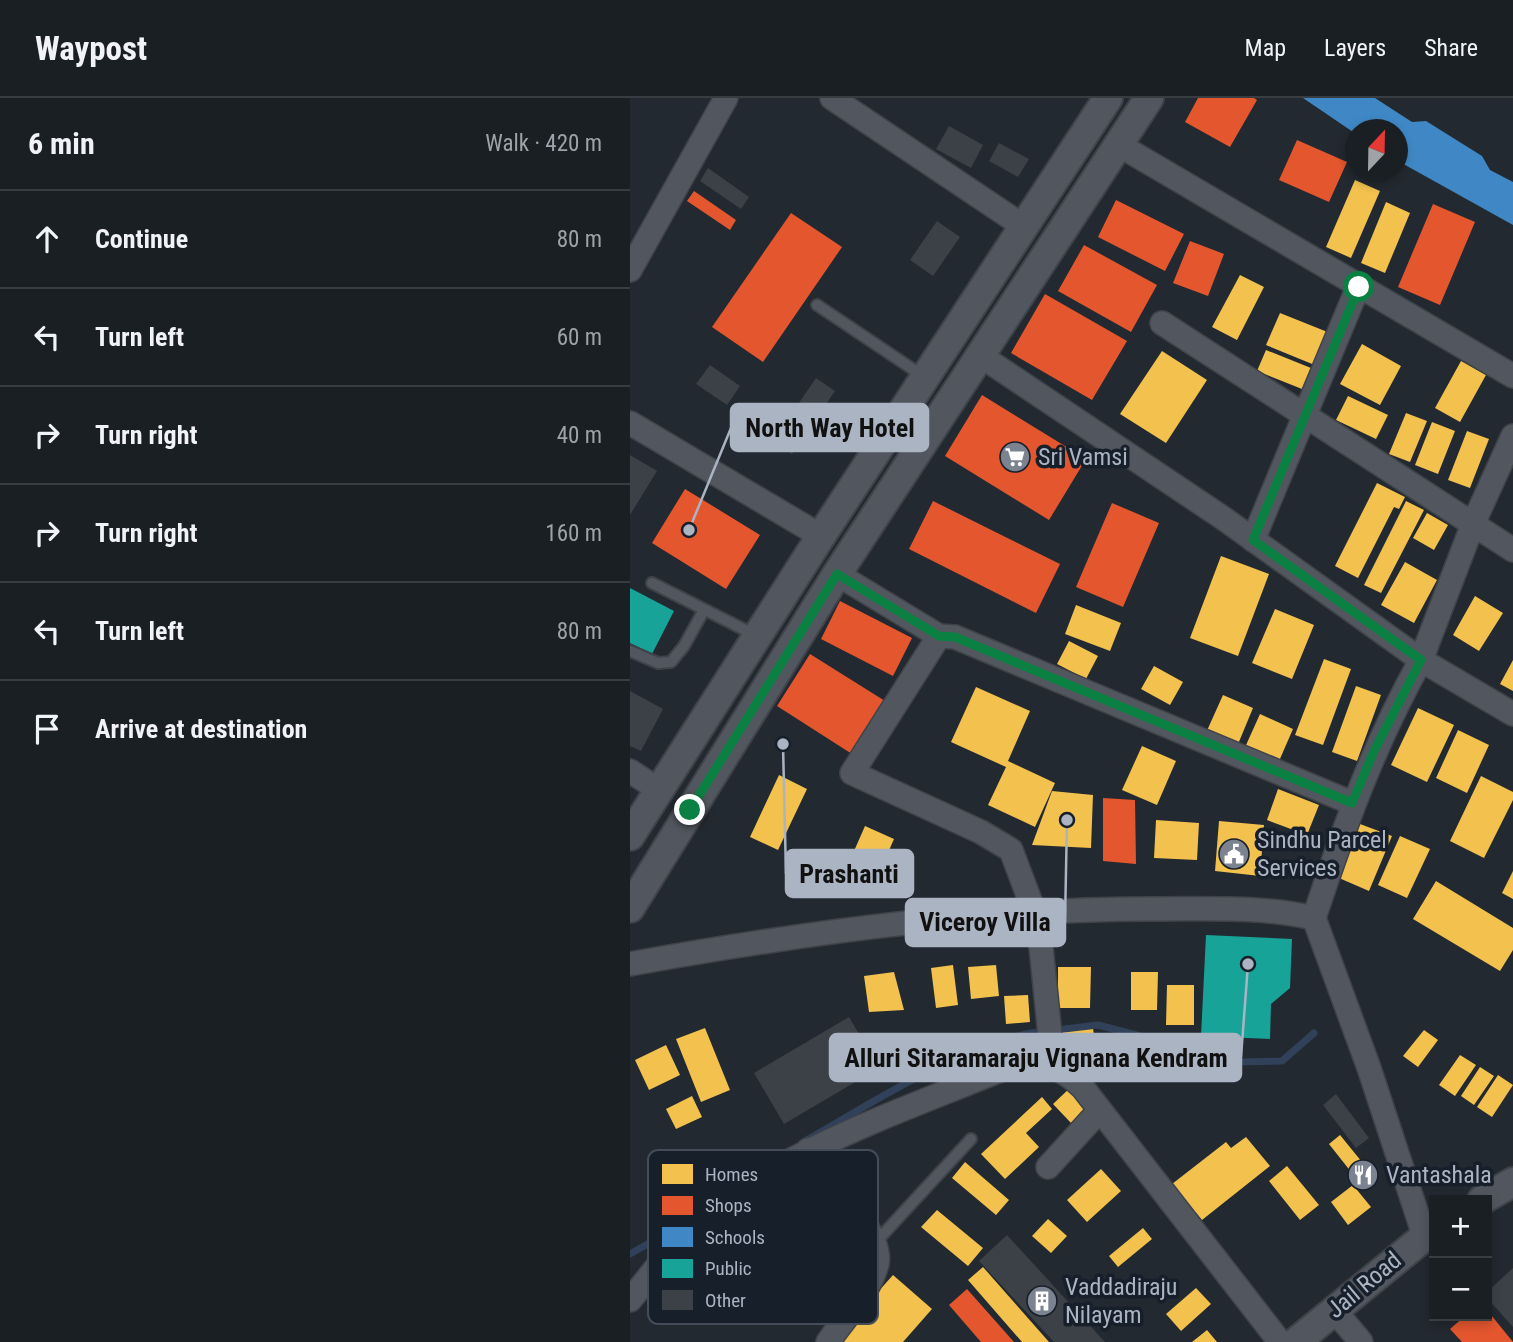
<!DOCTYPE html>
<html lang="en">
<head>
<meta charset="utf-8">
<style>
  :root { --surface:#1a1f24; --page:#23272c; --text:#f1f3f6; --muted:#9fa2a6; --line:#383d41 }
  body { margin:0; font-family:"Roboto Condensed",sans-serif; background:var(--page); color:var(--text) }
  .controls { position:absolute; right:21px; bottom:21px; display:grid; overflow:hidden; border-radius:0px; box-shadow:0 4px 10px #0003 }
  .controls button { width:63px; height:63px; display:grid; place-items:center; padding:0; border:0; border-bottom:2px solid var(--line); background:var(--surface); color:var(--text); font:35px sans-serif }
  .compass { position:absolute; left:715px; top:21px; width:63px; height:63px; border-radius:50%; background:var(--surface); box-shadow:0 4px 10px #0003; rotate:22deg }
  .stop { position:absolute; width:21px; height:21px; margin:-16px; border:5px solid #0b8043; border-radius:50%; background:#fff }
  .stop.end { background:#0b8043; border-color:#fff; box-shadow:0 2px 7px #0008 }
  .list { margin:0; padding:0; list-style:none }
  h2 { display:flex; justify-content:space-between; align-items:center; height:91px; margin:0; padding:0 28px; font-size:30px }
  h2 small { font-size:23px; font-weight:400; color:var(--muted) }
  .list li { display:grid; grid-template-columns:46px 1fr auto; gap:21px; align-items:center; box-sizing:border-box; height:98px; padding:0 28px; border-top:2px solid var(--line) }
  .list b { display:block; font-size:26px; white-space:nowrap }
  .list em { font-size:23px; font-style:normal; color:var(--muted) }
  .icon { flex:none; width:38px; height:38px; fill:none; stroke:currentColor; stroke-width:2; stroke-linecap:round; stroke-linejoin:round }
  .map { position:relative; flex:none; width:883px; height:1244px; overflow:hidden }
  header { display:flex; align-items:center; gap:42px; box-sizing:border-box; height:98px; padding:0 35px; background:var(--surface); border-bottom:2px solid var(--line) }
  header strong { font-size:33px }
  nav { display:flex; gap:38px; margin-inline-start:auto; font-size:24px }
  main { display:flex }
  aside { flex:1; background:var(--surface) }
  .map>svg:first-child { display:block }
</style>
</head>
<body>
<header>
<strong>Waypost</strong>
<nav><a>Map</a><a>Layers</a><a>Share</a></nav>
</header>
<main>
<aside>
<h2>6 min<small>Walk · 420 m</small></h2>
<ul class="list">
<li><svg class="icon" aria-label="ahead" viewBox="0 0 24 24"><path d="M12 20V5M6 11l6-6 6 6"/></svg><div><b>Continue</b></div><em>80 m</em></li>
<li><svg class="icon" aria-label="left" viewBox="0 0 24 24"><path d="M17 20v-9H6M10 6l-5 5 5 5"/></svg><div><b>Turn left</b></div><em>60 m</em></li>
<li><svg class="icon" aria-label="right" viewBox="0 0 24 24"><path d="M7 20v-9h11M14 6l5 5-5 5"/></svg><div><b>Turn right</b></div><em>40 m</em></li>
<li><svg class="icon" aria-label="right" viewBox="0 0 24 24"><path d="M7 20v-9h11M14 6l5 5-5 5"/></svg><div><b>Turn right</b></div><em>160 m</em></li>
<li><svg class="icon" aria-label="left" viewBox="0 0 24 24"><path d="M17 20v-9H6M10 6l-5 5 5 5"/></svg><div><b>Turn left</b></div><em>80 m</em></li>
<li><svg class="icon" aria-label="arrive" viewBox="0 0 24 24"><path d="M6 21V4h12l-3 4 3 4H6"/></svg><div><b>Arrive at destination</b></div></li>
</ul>
</aside>
<div class="map">
<svg width="883" height="1244" viewBox="0 0 883 1244">
  <rect width="100%" height="100%" fill="#232930"/>
  <path fill="#f2c14e" d="M725,82L750,93L721,160L696,149Z
    M756,104L780,115L755,175L731,165Z
    M610,177L634,189L607,242L582,229Z
    M650,215L700,235L687,268L636,247Z
    M732,246L771,268L750,307L710,286Z
    M636,252L681,270L672,291L627,273Z
    M532,253L577,282L536,345L490,316Z
    M831,263L856,277L830,324L805,310Z
    M718,298L758,317L746,341L706,322Z
    M776,315L797,323L780,364L759,356Z
    M802,324L825,333L808,376L785,367Z
    M837,333L859,341L840,390L818,382Z
    M747,385L775,399L769,411L764,409L728,480L705,468Z
    M776,403L794,412L751,495L734,487Z
    M797,415L818,427L804,452L783,440Z
    M591,458L639,476L608,558L560,540Z
    M775,464L807,482L784,525L751,507Z
    M845,498L873,515L849,553L823,537Z
    M446,507L491,525L480,553L435,536Z
    M645,511L684,527L662,581L622,565Z
    M439,543L468,558L456,581L427,566Z
    M694,561L721,571L693,647L665,637Z
    M883,562V593L870,586Z
    M524,568L553,584L540,607L511,591Z
    M726,588L751,597L727,663L702,654Z
    M346,589L400,613L378,663L425,685L405,729L358,707L376,669L321,644Z
    M593,597L623,610L606,651L575,637Z
    M788,610L824,627L797,684L761,667Z
    M630,616L663,631L646,670L612,656Z
    M828,632L859,647L837,695L806,680Z
    M512,648L546,663L527,707L492,692Z
    M149,677L177,691L148,752L120,739Z
    M851,678L883,694V702L854,760L820,743Z
    M648,691L689,707L677,737L637,722Z
    M422,693L463,697L461,750L402,747Z
    M526,722L569,725L567,762L524,760Z
    M589,723L634,727L630,778L585,773Z
    M730,726L762,738L739,793L709,780Z
    M235,728L264,741L246,782L217,769Z
    M770,738L800,751L777,800L748,787Z
    M883,773V801L872,795Z
    M806,783L883,830V852L870,873L783,821Z
    M323,867L328,907L306,910L301,870Z
    M366,867L369,898L341,901L338,869Z
    M428,869H461L460,910H428Z
    M264,874L274,912L239,914L234,878Z
    M501,874H528L527,912H501Z
    M537,887H564V927H536Z
    M398,897L400,924L376,926L374,898Z
    M75,930L100,992L71,1004L46,941Z
    M433,930H463L465,945L433,943Z
    M794,932L808,942L788,969L773,958Z
    M36,947L50,977L19,992L5,962Z
    M830,957L846,967L825,998L809,987Z
    M850,969L864,978L844,1007L831,998Z
    M868,977L883,987L862,1019L847,1009Z
    M442,988L460,1007L441,1025L423,1006Z
    M62,998L72,1019L46,1031L36,1011Z
    M412,999L422,1011L396,1035L409,1049L375,1081L351,1056Z
    M710,1037L745,1080L733,1089L699,1046Z
    M616,1039L640,1068L572,1122L542,1086L596,1044L601,1050Z
    M335,1064L379,1102L366,1117L322,1080Z
    M657,1068L689,1107L670,1122L639,1083Z
    M471,1071L491,1093L457,1124L437,1102Z
    M723,1087L741,1109L718,1127L701,1104Z
    M307,1112L353,1150L338,1168L291,1129Z
    M418,1121L437,1138L421,1155L402,1138Z
    M513,1130L522,1141L488,1169L479,1158Z
    M353,1169L419,1244H392L338,1182Z
    M263,1177L302,1211L273,1244H210L206,1241Z
    M566,1190L581,1206L551,1233L536,1216Z
    M577,1232L587,1244H562Z"/>
  <path fill="#e4572e" d="M568,0H624L627,2L600,49L555,24Z
    M667,42L717,64L699,104L649,82Z
    M64,93L106,122L100,132L57,103Z
    M486,102L554,136L535,173L468,139Z
    M803,106L845,124L810,207L768,189Z
    M161,115L212,149L133,264L82,229Z
    M560,143L594,156L578,198L543,185Z
    M454,147L527,187L501,234L428,193Z
    M415,196L497,243L462,302L381,255Z
    M352,297L456,361L419,422L315,358Z
    M55,391L130,437L96,491L22,445Z
    M303,403L430,466L406,515L279,451Z
    M482,405L529,425L493,509L446,489Z
    M210,503L282,540L263,578L191,541Z
    M180,556L255,603L222,656L147,608Z
    M473,700L505,702L506,766L473,763Z
    M337,1191L384,1244H351L319,1207Z
    M857,1212L883,1244H832L820,1231L835,1218H857Z"/>
  <path fill="#3f88c5" d="M673,0H745L782,24L796,23L852,58L860,72L883,84V127L768,63V32H726V36Z"/>
  <path fill="#17a398" d="M0,490L44,513L22,556L0,545Z
    M576,837L662,841L660,890L641,906L640,941L571,938Z"/>
  <g fill="none" stroke-linecap="round" stroke-linejoin="round">
    <path stroke="#304159" stroke-width="7" d="M434,931L468,927L610,964L652,963L684,935
      M173,1044C241,1006 338,941 415,933
      M92,1092L114,1077
      M0,1156L37,1135L72,1108"/>
  </g>
  <path fill="#3c4148" d="M319,28L353,47L341,70L306,51Z
    M369,45L399,61L388,79L359,63Z
    M78,70L119,99L111,111L70,83Z
    M307,123L330,139L303,178L280,162Z
    M80,267L110,288L97,307L66,286Z
    M186,280L205,293L162,356L143,343Z
    M0,357L27,373L0,417Z
    M0,593L33,611L11,653L0,648Z
    M219,919L249,970L154,1026L124,975Z
    M706,996L739,1040L726,1050L693,1007Z
    M377,1137L475,1244H424L349,1163Z
    M883,1170V1229L857,1200V1194Z"/>
  <g fill="none" stroke-linecap="round" stroke-linejoin="round">
    <g stroke="#3f4349" stroke-width="14">
      <path id="service" d="M187,207L293,278
        M22,485L125,537
        M0,553L28,565L41,564L54,548L74,512
        M246,1144L341,1041"/>
    </g>
    <g stroke="#3f4349" stroke-width="26">
      <path id="minor" d="M202,0L393,128
        M489,47L883,278
        M0,172L96,0
        M532,225L883,452
        M351,258L593,420L791,562C744,646 714,729 684,820
        M0,325L191,438
        M883,338L843,426L791,562L883,616
        M623,442L728,189
        M207,476L309,538
        M0,673L29,692
        M0,866C173,835 345,811 521,811C576,811 631,808 684,820L739,970L794,1137
        M423,967L411,849L404,813L381,752L351,734L222,675L309,538L325,539L722,705
        M178,1052C197,1077 254,1135 247,1166C240,1194 214,1221 198,1244
        M418,1069L470,1012
        M0,1202C18,1181 35,1157 55,1137C129,1060 275,1012 373,971C410,964 425,963 453,990L650,1244
        M704,1212L731,1244"/>
    </g>
    <g stroke="#3f4349" stroke-width="32">
      <path id="tertiary" d="M0,738L191,438L478,0
        M0,810L207,476L519,0
        M852,1102L883,1084
        M666,1244L804,1131"/>
    </g>
    <use href="#service" stroke="#52575f" stroke-width="10"/>
    <use href="#minor" stroke="#52575f" stroke-width="23"/>
    <use href="#tertiary" stroke="#52575f" stroke-width="28"/>
  </g>
  <g fill="none" stroke-linecap="round" stroke-linejoin="round">
    <path stroke="#0b8043" stroke-width="9" d="M60,712L207,476L309,538L325,539L722,705L744,653L791,562L623,442L729,189"/>
  </g>
  <defs>
    <g id="supermarket-disc" transform="scale(1.575)"><circle r="9.5" fill="#7b8390" stroke="#171f2a"/><path d="M-6-5.5h2.5l.6 2H6L4.5 2H-2.5L-4.4-4H-6ZM-1.5 3.2a1.3 1.3 0 1 0 .1 0ZM3 3.2a1.3 1.3 0 1 0 .1 0Z" fill="#fff"/></g>
    <g id="civic-disc" transform="scale(1.575)"><circle r="9.5" fill="#7b8390" stroke="#171f2a"/><path d="M-.6-6.5H3V-4.5H.6V-3L4-1V1h2V6H-6V1h2V-1L-.6-3ZM-1.2 2.5V6h2.4V2.5Z" fill="#fff"/></g>
    <g id="restaurant-disc" transform="scale(1.575)"><circle r="9.5" fill="#7b8390" stroke="#171f2a"/><path d="M-5-6h1v4h1v-4h1v4h1v-4h1v5L-1.5 .5V6h-2V.5L-5-1ZM5-6V6H3V1.5H1.5Q1.5-4 5-6Z" fill="#fff"/></g>
    <g id="building-disc" transform="scale(1.575)"><circle r="9.5" fill="#7b8390" stroke="#171f2a"/><path d="M-4-6H4V6H1V3H-1V6H-4ZM-2.5-4.3h1.7v1.8h-1.7ZM.8-4.3h1.7v1.8H.8ZM-2.5-1h1.7V.8h-1.7ZM.8-1h1.7V.8H.8Z" fill="#fff"/></g>
  </defs>
  <g fill-rule="evenodd">
    <use href="#supermarket-disc" x="385" y="359"/>
    <use href="#civic-disc" x="604" y="756"/>
    <use href="#restaurant-disc" x="733" y="1077"/>
    <use href="#building-disc" x="412" y="1203"/>
  </g>
  <g text-anchor="middle" stroke-width="7" stroke-linejoin="round" paint-order="stroke">
    <g font-size="24" fill="#abb4c3" stroke="#171f2a" text-anchor="start">
      <text x="408" y="367">Sri Vamsi</text>
      <text x="627" y="750">Sindhu Parcel<tspan x="627" dy="28">Services</tspan></text>
      <text x="756" y="1085">Vantashala</text>
      <text x="435" y="1197">Vaddadiraju<tspan x="435" dy="28">Nilayam</tspan></text>
    </g>
    <g font-size="24" fill="#abb4c3" stroke="#171f2a">
      <text transform="translate(734 1187) rotate(-40)" y="8">Jail Road</text>
    </g>
  </g>
  <rect x="18" y="1052" width="230" height="174" rx="10" fill="#171f2a" stroke="#434c58" stroke-width="2"/>
  <rect x="32" y="1066" width="31" height="20" fill="#f2c14e"/>
  <rect x="32" y="1098" width="31" height="19" fill="#e4572e"/>
  <rect x="32" y="1129" width="31" height="20" fill="#3f88c5"/>
  <rect x="32" y="1161" width="31" height="19" fill="#17a398"/>
  <rect x="32" y="1192" width="31" height="20" fill="#3c4148"/>
  <g font-size="19" fill="#abb4c3">
    <text x="75" y="1083">Homes</text>
    <text x="75" y="1114">Shops</text>
    <text x="75" y="1146">Schools</text>
    <text x="75" y="1177">Public</text>
    <text x="75" y="1209">Other</text>
  </g>
  <path fill="none" stroke="#abb4c3" stroke-width="2.5" d="M59 432L101 330M153 646L156 776M437 722L435 824M618 866L611 959"/>
  <g fill="#abb4c3" stroke="#171f2a" stroke-width="2.5">
    <circle cx="59" cy="432" r="7"/>
    <circle cx="153" cy="646" r="7"/>
    <circle cx="437" cy="722" r="7"/>
    <circle cx="618" cy="866" r="7"/>
  </g>
  <g fill="#abb4c3" stroke="#abb4c3" stroke-width="2.5">
    <rect x="101" y="306" width="197" height="47" rx="7"/>
    <rect x="156" y="752" width="127" height="47" rx="7"/>
    <rect x="276" y="801" width="159" height="47" rx="7"/>
    <rect x="200" y="936" width="411" height="47" rx="7"/>
  </g>
  <g font-size="26" text-anchor="middle" font-weight="bold" fill="#111">
    <text x="200" y="339">North Way Hotel</text>
    <text x="219" y="785">Prashanti</text>
    <text x="355" y="833">Viceroy Villa</text>
    <text x="406" y="969">Alluri Sitaramaraju Vignana Kendram</text>
  </g>
</svg>
<div class="controls">
<button>+</button>
<button>−</button>
</div>
<svg class="compass" viewBox="-18 -18 36 36"><path d="M0-13l5 13h-10z" fill="#e53935"/><path d="M0 13l5-13h-10z" fill="#9fa2a6"/></svg>
<div class="stop" style="left:729px;top:189px"></div>
<div class="stop end" style="left:60px;top:712px"></div>
</div>
</main>
</body>
</html>
